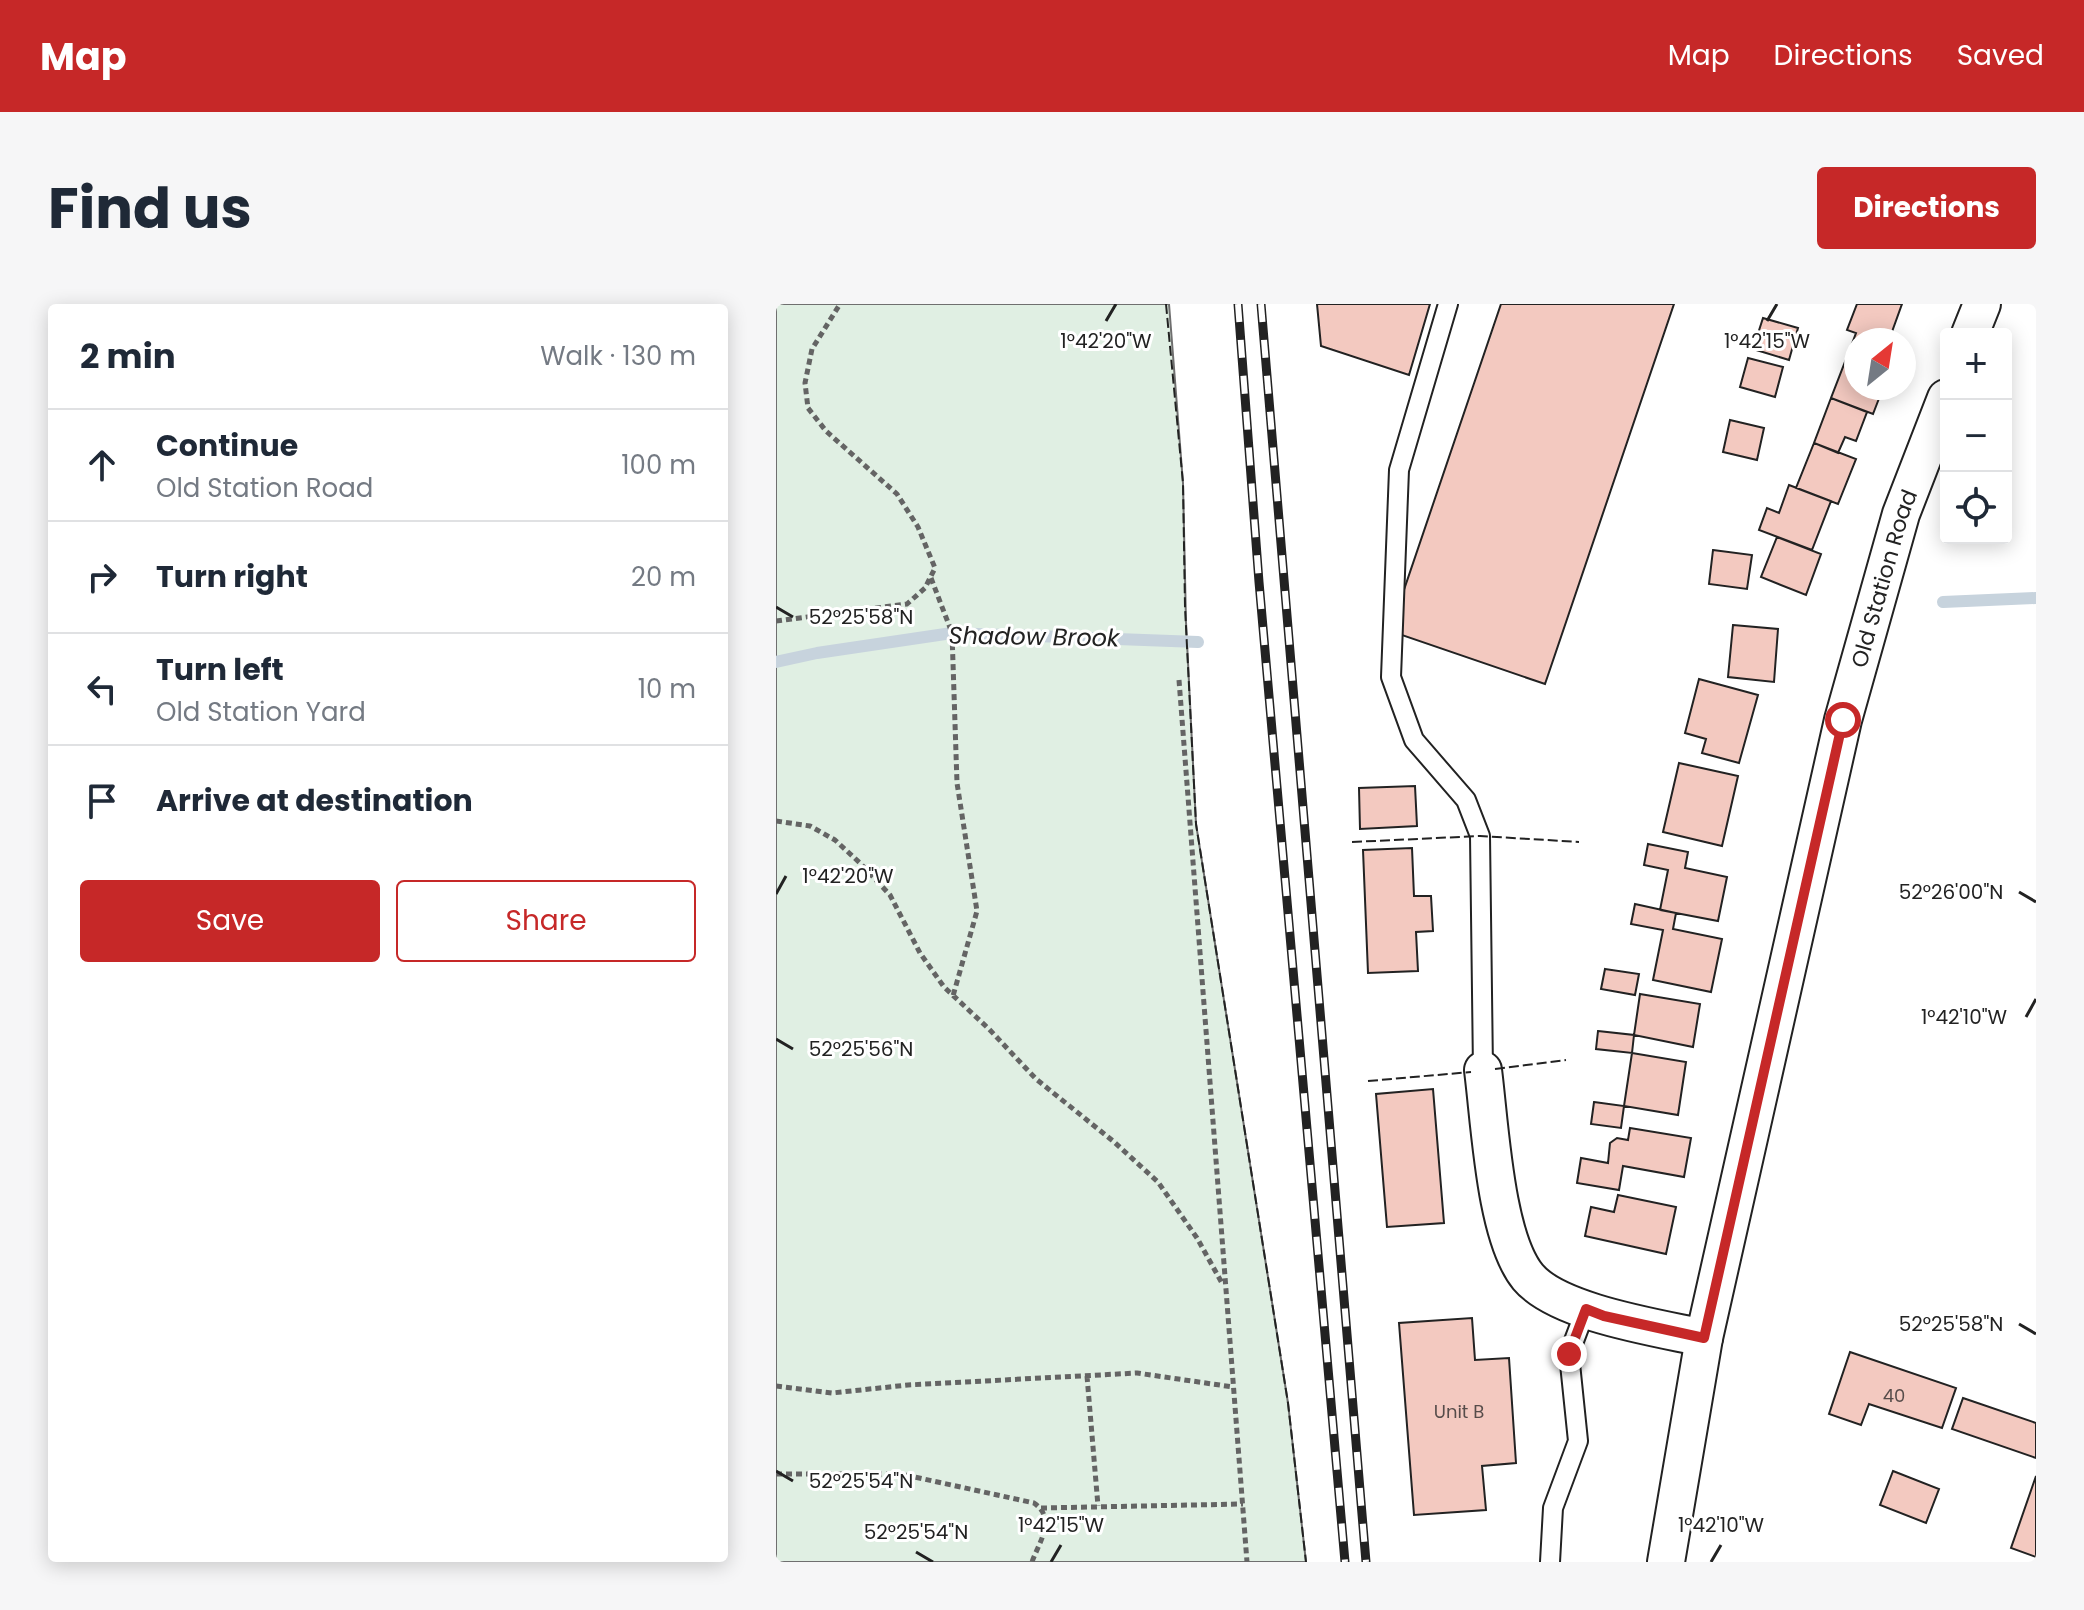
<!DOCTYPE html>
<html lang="en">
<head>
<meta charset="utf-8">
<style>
  :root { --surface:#fff; --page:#f6f6f7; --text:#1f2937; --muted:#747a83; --line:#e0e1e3; --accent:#c62828 }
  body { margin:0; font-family:Poppins,sans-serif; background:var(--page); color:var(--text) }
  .controls { position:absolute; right:24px; top:24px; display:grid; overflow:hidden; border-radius:8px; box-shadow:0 4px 20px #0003 }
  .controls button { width:72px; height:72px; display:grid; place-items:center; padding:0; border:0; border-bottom:2px solid var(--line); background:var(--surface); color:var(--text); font:40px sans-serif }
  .compass { position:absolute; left:1068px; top:24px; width:72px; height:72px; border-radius:50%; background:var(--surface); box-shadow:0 4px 20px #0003; rotate:30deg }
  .stop { position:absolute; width:24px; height:24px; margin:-18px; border:6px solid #c62828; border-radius:50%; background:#fff }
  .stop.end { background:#c62828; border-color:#fff; box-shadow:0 2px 8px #0008 }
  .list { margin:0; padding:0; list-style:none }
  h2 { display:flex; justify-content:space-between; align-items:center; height:104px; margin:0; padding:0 32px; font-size:34px }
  h2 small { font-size:26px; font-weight:400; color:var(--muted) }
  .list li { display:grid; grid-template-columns:52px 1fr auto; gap:24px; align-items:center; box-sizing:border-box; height:112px; padding:0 32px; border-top:2px solid var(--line) }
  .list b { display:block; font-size:30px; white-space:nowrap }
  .list p { margin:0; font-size:26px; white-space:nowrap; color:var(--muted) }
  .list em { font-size:26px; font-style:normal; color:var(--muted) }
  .actions { display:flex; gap:16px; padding:24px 32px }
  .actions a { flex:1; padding:18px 0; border:2px solid var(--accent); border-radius:8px; text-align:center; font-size:28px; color:var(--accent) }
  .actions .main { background:var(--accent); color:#fff }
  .icon { flex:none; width:44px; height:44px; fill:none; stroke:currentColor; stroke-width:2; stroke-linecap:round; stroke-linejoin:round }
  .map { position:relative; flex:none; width:1260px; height:1258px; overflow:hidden; border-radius:8px }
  header { display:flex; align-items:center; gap:48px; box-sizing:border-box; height:112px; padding:0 40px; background:var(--accent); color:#fff }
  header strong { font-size:38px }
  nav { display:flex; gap:44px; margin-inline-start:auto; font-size:28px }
  .intro { display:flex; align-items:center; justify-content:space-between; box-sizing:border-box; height:192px; padding:0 48px }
  h1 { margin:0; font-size:56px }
  .button { padding:20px 36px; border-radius:8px; background:var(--accent); color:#fff; font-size:28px; font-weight:700 }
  main { display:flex; gap:48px; padding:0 48px }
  aside { flex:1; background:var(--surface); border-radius:8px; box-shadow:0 4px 20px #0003 }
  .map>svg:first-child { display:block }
</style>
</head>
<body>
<header>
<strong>Map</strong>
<nav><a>Map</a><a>Directions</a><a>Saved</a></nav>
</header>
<div class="intro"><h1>Find us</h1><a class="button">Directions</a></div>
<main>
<aside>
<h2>2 min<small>Walk · 130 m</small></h2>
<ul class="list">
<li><svg class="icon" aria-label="ahead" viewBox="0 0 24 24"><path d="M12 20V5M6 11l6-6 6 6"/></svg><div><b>Continue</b><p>Old Station Road</p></div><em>100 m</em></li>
<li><svg class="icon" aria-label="right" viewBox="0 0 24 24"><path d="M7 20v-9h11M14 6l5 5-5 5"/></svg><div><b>Turn right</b></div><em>20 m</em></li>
<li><svg class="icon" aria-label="left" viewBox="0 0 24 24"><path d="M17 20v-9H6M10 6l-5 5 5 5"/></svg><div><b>Turn left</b><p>Old Station Yard</p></div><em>10 m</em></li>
<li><svg class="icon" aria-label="arrive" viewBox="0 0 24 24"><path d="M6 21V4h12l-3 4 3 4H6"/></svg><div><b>Arrive at destination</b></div></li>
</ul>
<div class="actions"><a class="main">Save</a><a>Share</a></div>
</aside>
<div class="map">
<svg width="1260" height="1258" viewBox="0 0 1260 1258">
  <rect width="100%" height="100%" fill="#fff"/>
  <path fill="#e0efe3" stroke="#6f6f6f" stroke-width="2" d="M0,0H393L407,179L410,318L420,520L512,1099L530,1258H0Z"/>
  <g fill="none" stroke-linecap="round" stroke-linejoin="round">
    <path stroke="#c7d3dd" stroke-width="12" d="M1167,298L1260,294
      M0,358L41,349L176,329L422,338"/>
  </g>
  <path fill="#f3c9c0" stroke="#222" stroke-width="2" d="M541,0H654L633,71L545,42Z
    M725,0H898L769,380L614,327Z
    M1081,0H1126L1113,36H1080V48L1074,45L1080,29L1071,26Z
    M987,14L1022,24L1013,56L977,45Z
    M1074,45L1080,48V84H1107L1097,110L1055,94Z
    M972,54L1007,63L999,93L964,83Z
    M1055,94L1091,108L1080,137L1069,133L1062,149L1038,139Z
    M954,116L988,124L981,156L947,148Z
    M1038,139L1080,155L1062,200L1020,184Z
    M1013,181L1055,197L1036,246L983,226L991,204L1003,209Z
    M1001,233L1045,250L1030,291L985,273Z
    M937,246L976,251L971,285L933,280Z
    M957,321L1002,325L998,378L952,373Z
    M923,375L982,391L963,459L926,449L930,435L909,429Z
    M903,459L962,472L946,542L887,528Z
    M639,482L641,522L584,525L583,484Z
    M872,540L912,548L909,564L951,573L942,617L884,606L892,566L868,561Z
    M636,544L638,592H655L657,627L640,628L642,667L592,669L587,546Z
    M859,600L900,609L897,625L946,635L935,688L877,676L887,626L855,620Z
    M829,665L863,670L859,691L825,685Z
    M864,690L924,700L917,743L858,731Z
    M822,727L858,731L856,749L820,745Z
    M856,749L910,758L902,811L848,802Z
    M657,785L668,919L611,923L600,790Z
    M818,798L848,802L845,824L815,820Z
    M854,824L915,834L908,873L847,862L843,886L801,879L805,854L832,859L834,839L841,834L852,836Z
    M842,891L900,903L890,950L809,932L815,903L838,908Z
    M696,1014L699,1056L733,1054L740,1159L706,1162L710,1206L638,1211L623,1019Z
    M1074,1048L1180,1084L1166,1124L1093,1100L1085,1121L1053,1110Z
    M1187,1094L1260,1119V1154L1176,1125Z
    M1117,1167L1163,1185L1150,1219L1104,1201Z
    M1260,1172V1253L1235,1244Z"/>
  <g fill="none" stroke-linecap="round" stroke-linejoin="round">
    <g stroke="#222" stroke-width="22">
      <path id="service" d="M672,0L623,166L615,373L638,436L690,496L704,532L707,766
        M774,1258L777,1204L802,1137L793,1050L810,1005"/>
    </g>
    <g stroke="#222" stroke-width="40">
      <g id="minor">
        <path d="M1194,30L1206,0"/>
        <path d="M707,766C714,820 719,933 752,973C782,1009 883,1024 928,1034"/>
        <path id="s1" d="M890,1258L928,1034L1067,416L1125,210L1170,94"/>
      </g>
    </g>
    <path stroke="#646464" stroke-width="5" stroke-dasharray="6 4" stroke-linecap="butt" d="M155,274L176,329L181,479L201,607L177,692
      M0,317L131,300L149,284L159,264L142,223L121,190L50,127L32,104L29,79L36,45L64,0
      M403,376L471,1258
      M0,517L34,522L59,536L84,559L114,591L144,649L168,683L213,725L260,775L337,837L382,878L421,934L447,981
      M311,1072L322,1202
      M0,1082L56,1089L132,1081L361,1069L457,1083
      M0,1170H125L258,1199C281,1215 263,1238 256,1258
      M265,1204L467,1200"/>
    <use href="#service" stroke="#fff" stroke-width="18"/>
    <use href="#minor" stroke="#fff" stroke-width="36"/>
    <g stroke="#222" stroke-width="9">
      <path id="rail" d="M462,0L483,278L569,1258
        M485,0L590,1258"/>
    </g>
    <use href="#rail" stroke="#fff" stroke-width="6" stroke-dasharray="18" stroke-linecap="butt"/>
    <path stroke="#222" stroke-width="2" stroke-dasharray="10 4" stroke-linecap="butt" d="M390,0L407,179L409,303L420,520L512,1099L530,1258
      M576,538L704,532L803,538
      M719,765L790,756
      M592,777L695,768"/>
  </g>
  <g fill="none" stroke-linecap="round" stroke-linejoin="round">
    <path stroke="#c62828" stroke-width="10" d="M793,1050L810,1005L828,1012L928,1034L1067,416"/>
  </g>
  <path fill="none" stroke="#222" stroke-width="3" d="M330,17L340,0M991,17L1001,0M0,303L17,313M1243,588L1260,598M0,590L10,572M1250,713L1260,695M0,735L17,745M1243,1020L1260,1030M0,1167L17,1177M140,1248L157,1258M275,1258L285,1241M935,1258L945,1241"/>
  <g text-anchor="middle" stroke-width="6" stroke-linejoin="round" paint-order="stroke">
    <g font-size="18" fill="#564c4a">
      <text x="1118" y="1098">40</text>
      <text x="683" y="1114">Unit B</text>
    </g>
    <g font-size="22" fill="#222" stroke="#fff">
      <text dy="8" stroke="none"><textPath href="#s1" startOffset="1008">Old Station Road</textPath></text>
    </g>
    <g font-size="24" font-style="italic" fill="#222" stroke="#fff">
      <text transform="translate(258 333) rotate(1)" y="8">Shadow Brook</text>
    </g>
  </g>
  <g font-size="20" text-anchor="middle" fill="#222" stroke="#fff" stroke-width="6" stroke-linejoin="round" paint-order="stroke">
    <text x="330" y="44">1°42'20"W</text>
    <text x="991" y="44">1°42'15"W</text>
    <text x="85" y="320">52°25'58"N</text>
    <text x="72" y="579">1°42'20"W</text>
    <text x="1175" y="595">52°26'00"N</text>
    <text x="1188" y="720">1°42'10"W</text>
    <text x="85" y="752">52°25'56"N</text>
    <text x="1175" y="1027">52°25'58"N</text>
    <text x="85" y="1184">52°25'54"N</text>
    <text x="285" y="1228">1°42'15"W</text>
    <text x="945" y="1228">1°42'10"W</text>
    <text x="140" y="1235">52°25'54"N</text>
  </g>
</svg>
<div class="controls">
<button>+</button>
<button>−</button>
<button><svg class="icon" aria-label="locate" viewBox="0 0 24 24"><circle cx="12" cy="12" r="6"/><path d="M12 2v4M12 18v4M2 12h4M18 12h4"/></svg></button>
</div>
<svg class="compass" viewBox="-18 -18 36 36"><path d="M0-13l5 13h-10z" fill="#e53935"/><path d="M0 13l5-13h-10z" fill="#747a83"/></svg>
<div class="stop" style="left:1067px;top:416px"></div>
<div class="stop end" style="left:793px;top:1050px"></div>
</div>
</main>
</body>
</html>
